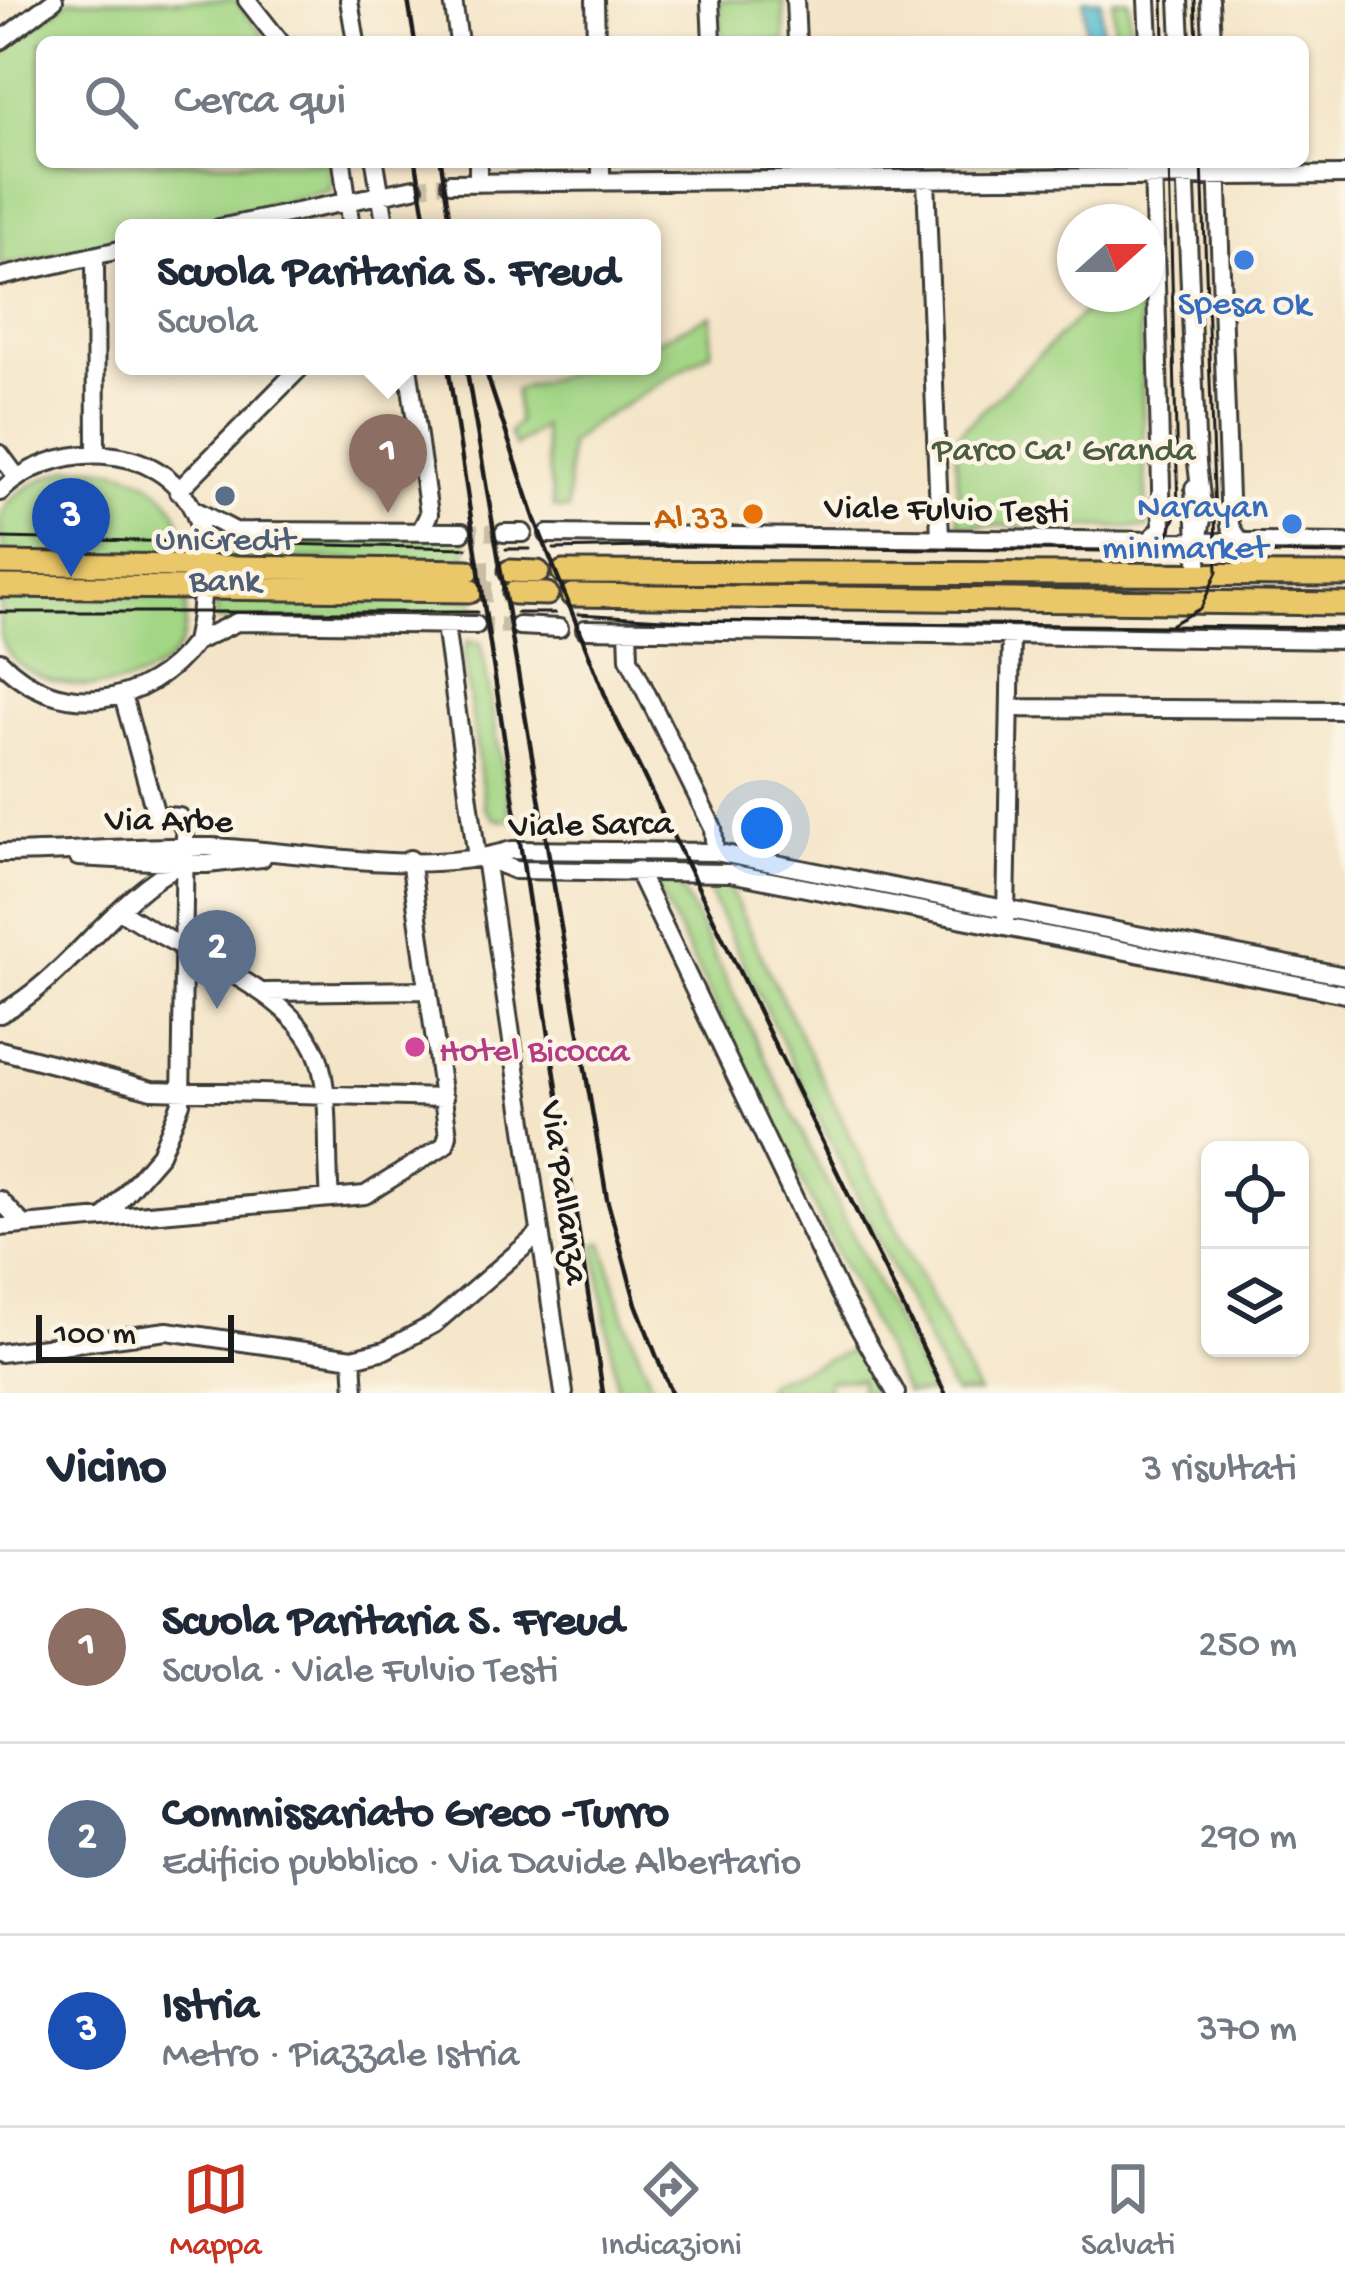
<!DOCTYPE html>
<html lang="it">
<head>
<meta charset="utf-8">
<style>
  :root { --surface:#fff; --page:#f6f6f7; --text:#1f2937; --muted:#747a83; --line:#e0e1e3; --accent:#c8321e }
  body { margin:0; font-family:"Gochi Hand",sans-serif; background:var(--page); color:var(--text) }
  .controls { position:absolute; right:36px; bottom:36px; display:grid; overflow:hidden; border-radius:18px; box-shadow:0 3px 9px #0004 }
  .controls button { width:108px; height:108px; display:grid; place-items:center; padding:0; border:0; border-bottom:3px solid var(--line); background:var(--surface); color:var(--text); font:60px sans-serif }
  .compass { position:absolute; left:1057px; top:204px; width:108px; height:108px; border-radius:50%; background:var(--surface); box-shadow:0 3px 9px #0004; rotate:69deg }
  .scale { position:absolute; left:36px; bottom:30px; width:198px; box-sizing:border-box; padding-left:12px; border:6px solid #1c1c1c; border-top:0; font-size:33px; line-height:42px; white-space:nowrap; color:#1c1c1c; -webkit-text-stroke:9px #fcf5e5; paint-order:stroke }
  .you { position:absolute; left:762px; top:828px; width:42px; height:42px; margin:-30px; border:9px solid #fff; border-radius:50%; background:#1a73e8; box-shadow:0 0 0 18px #1a73e833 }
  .badge { display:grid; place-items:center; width:78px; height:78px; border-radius:50%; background:var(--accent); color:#fff; font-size:39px; font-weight:700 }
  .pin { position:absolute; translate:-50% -99px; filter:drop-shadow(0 3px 6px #0008) }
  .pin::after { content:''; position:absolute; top:63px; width:42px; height:36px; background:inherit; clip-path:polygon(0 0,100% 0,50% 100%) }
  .popup { position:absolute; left:115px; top:219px; width:546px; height:156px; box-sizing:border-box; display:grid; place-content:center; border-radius:18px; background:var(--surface); filter:drop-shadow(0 3px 9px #0005); font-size:39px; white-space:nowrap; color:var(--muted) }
  .popup b { font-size:45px; color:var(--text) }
  .popup::after { content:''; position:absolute; left:50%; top:100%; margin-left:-24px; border:24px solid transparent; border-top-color:var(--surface) }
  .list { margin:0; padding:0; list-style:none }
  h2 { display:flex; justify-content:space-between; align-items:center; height:156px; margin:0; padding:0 48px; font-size:51px }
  h2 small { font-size:39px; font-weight:400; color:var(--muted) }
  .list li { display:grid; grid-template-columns:78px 1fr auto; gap:36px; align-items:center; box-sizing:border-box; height:192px; padding:0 48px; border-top:3px solid var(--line) }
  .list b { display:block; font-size:45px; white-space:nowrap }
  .list p { margin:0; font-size:39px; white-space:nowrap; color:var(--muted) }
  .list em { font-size:39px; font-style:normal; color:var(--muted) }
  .icon { flex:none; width:66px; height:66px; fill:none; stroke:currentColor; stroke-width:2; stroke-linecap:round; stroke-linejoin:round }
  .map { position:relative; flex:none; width:1345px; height:1393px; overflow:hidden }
  .search { position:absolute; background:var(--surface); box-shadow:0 3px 9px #0004; left:36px; right:36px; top:36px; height:132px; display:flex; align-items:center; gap:30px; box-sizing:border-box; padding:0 42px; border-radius:18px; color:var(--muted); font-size:45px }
  .sheet { height:732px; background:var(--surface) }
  nav { display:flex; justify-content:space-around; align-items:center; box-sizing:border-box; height:168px; border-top:3px solid var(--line); background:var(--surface); font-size:33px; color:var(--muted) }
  nav a { display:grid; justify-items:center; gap:6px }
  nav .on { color:var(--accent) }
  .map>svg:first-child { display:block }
</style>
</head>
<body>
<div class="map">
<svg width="1345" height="1393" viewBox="0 0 1345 1393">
  <rect width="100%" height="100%" fill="#fcf5e5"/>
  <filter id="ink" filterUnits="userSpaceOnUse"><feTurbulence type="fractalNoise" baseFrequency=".00833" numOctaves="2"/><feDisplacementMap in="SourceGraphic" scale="24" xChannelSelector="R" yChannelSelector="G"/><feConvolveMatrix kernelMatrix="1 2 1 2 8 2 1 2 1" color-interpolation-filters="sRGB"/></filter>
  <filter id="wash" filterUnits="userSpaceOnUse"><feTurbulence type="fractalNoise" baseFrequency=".004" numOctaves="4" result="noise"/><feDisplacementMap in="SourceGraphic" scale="48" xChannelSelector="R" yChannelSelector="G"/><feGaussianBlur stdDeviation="2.7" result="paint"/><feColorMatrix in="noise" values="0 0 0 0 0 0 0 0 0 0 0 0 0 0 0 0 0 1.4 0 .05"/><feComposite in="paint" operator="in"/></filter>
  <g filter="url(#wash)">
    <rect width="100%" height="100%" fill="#f4e5c8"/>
    <path fill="#a2d584" stroke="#5f7850" stroke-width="3" d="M69,0H235L269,42H42V162H330L331,190L174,228H124V240L0,266V52Z
      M720,0H783L785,42H722Z
      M1113,0H1129L1131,42H1115Z
      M1103,294H1139L1147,528L959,525L955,437Z
      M711,315V352L590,426L569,445L568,510L554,508L542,426L515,447L509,432L518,422L515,390L592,366H652V343Z
      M71,468C136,462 186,490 186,559L4,555C4,545 0,533 0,524C2,493 47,476 71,468Z
      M218,532L231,537L465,538L467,560L217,559Z
      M216,594L474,599L476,619L216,621Z
      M0,596L186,597C185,608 187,623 184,634C166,705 15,702 0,634C0,623 0,608 0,596Z
      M467,641L481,643L511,820L494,819L485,808L464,658Z
      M661,882L679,884L931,1393H906L657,887Z
      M727,883L761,956L978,1393H953L705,884Z
      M603,1242L624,1316L655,1393H618L595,1244Z
      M858,1348L880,1393H861L860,1379L828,1380V1390L762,1393L770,1381Z"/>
    <path fill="#50b9ce" stroke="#366a75" stroke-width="3" d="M1084,0H1101L1103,42H1086Z"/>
  </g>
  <g filter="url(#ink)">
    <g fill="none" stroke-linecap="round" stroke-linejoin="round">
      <path stroke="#c9bda6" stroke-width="16" stroke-dasharray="16 8" stroke-linecap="butt" d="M414,188L450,183
        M462,532L504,533
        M476,625L519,626"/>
      <path stroke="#c9bda6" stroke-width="21" stroke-dasharray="21 10" stroke-linecap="butt" d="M468,571H510
        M471,591L514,593"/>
      <g stroke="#3c3a36" stroke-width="22">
        <path id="minor" d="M247,0L280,42
          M349,0L356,42
          M453,0L459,42
          M595,0L596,42
          M710,0L712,42
          M795,0L797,42
          M1147,0L1149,42
          M1179,0L1181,42
          M1210,0L1212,42
          M0,41L54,0
          M342,162L351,228
          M375,162L386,228
          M478,162V183
          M601,162V182
          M1185,162L1197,463L1203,514L1198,541
          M1217,162L1230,526L1239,541
          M926,179L940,538
          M450,183L1345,175
          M219,228L414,188
          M95,256L96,454
          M0,277L124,249
          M408,366L429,514L420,532
          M0,454L17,477
          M1194,488L1199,575
          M178,491L302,366
          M0,492C51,441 159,437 194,512C209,545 203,608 195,642C147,707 59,722 0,661
          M193,509L235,531L462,532
          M504,533H523
          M548,534L1345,543
          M1149,541L1162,528L1153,162
          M445,625L477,858
          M519,626L559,628
          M585,629L1345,640
          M628,630L629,658L713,828L715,852
          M195,642L237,622L476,625
          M123,696L156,815
          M1011,708L1345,710
          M0,853C71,853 140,845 211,847C307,851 417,878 512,850L715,852L1345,976
          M78,857L207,864L262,858
          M485,858L564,1393
          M486,858L515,870L730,873L1345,994
          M637,870L840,1294L896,1393
          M120,910C181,955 303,990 321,1067C331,1109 326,1156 330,1198
          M1006,917L1011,636
          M266,992L428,990
          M0,1014C72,975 112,898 183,863
          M0,1050L152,1090L444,1098
          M0,1200L21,1222
          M108,1214L160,1154L181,1103L185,833L179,817L156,815
          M0,1227L365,1195L445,1145L448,1135L410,859
          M0,1353L167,1331L353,1358L385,1350L434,1324L540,1233
          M353,1358L355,1393"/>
      </g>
      <g stroke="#3c3a36" stroke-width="27">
        <path id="major" d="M0,563L468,571
          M510,571L538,572
          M563,572L1345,575
          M0,586L471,591
          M514,593L547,594
          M572,595L1345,604"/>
      </g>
      <use href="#minor" stroke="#fff" stroke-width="16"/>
      <use href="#major" stroke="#eac769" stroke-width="21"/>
      <path stroke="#1c1c1c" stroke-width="3" d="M1163,0L1164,42
        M1195,0L1197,42
        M0,538L467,548
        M506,549H530
        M554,549L688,546L1345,554
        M1140,551L1168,536L1178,510L1169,162
        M0,612H477
        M516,613H555
        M578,614L698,621L1345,628
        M1172,624L1201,608L1217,572L1202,162"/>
      <path stroke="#1c1c1c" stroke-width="4.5" d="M408,0L415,42
        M416,162L427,228
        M441,162L451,228
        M448,366L603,1393
        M466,366L607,1199L636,1304L671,1393
        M484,366L535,520L609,705L945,1393"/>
    </g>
  </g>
  <g fill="#3f7fe0" stroke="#fcf5e5" stroke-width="4.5">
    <circle cx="1244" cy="260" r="12"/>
    <circle cx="1292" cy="524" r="12"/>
  </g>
  <circle fill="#5c6f8a" stroke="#fcf5e5" stroke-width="4.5" cx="225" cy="496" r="12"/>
  <circle fill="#e8710a" stroke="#fcf5e5" stroke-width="4.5" cx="753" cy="514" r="12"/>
  <circle fill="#d1479c" stroke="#fcf5e5" stroke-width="4.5" cx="415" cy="1047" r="12"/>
  <g text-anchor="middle" stroke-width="9" stroke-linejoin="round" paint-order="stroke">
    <g font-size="36" fill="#366cbe" stroke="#fcf5e5">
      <text x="1244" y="313">Spesa Ok</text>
      <text x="1268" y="516" text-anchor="end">Narayan<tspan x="1268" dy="41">minimarket</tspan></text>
    </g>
    <g font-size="36" fill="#4b5d40" stroke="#fcf5e5">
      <text x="1064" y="459">Parco Ca' Granda</text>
    </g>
    <g font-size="36" fill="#1c1c1c" stroke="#fcf5e5">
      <text transform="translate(947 506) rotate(1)" y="13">Viale Fulvio Testi</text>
      <text transform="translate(169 817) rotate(1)" y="13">Via Arbe</text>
      <text transform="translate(591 821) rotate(-1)" y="13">Viale Sarca</text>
      <text transform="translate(568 1192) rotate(82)" y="13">Via Pallanza</text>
    </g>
    <g font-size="36" fill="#c56008" stroke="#fcf5e5" text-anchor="end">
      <text x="729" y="527">Al 33</text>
    </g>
    <g font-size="36" fill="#4e5e75" stroke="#fcf5e5">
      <text x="225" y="549">UniCredit<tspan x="225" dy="41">Bank</tspan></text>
    </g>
    <g font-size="36" fill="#b23c85" stroke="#fcf5e5" text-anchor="start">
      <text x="439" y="1060">Hotel Bicocca</text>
    </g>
  </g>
</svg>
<div class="controls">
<button><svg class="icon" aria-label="locate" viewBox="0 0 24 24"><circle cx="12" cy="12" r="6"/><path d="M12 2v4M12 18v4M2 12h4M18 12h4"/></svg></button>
<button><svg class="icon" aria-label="layers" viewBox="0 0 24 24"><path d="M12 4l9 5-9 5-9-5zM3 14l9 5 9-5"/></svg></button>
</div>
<svg class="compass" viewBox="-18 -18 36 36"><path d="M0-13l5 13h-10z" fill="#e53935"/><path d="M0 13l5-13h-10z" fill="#747a83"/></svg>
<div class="scale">100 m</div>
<div class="you"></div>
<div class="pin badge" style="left:388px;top:513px;background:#8d6e63">1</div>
<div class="popup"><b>Scuola Paritaria S. Freud</b>Scuola</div>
<div class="pin badge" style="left:217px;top:1009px;background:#5c6f8a">2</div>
<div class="pin badge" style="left:71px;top:577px;background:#1a4fb4">3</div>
<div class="search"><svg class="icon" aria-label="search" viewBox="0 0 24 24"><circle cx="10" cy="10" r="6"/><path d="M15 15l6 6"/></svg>Cerca qui</div>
</div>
<section class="sheet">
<h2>Vicino<small>3 risultati</small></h2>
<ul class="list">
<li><span class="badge" style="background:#8d6e63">1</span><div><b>Scuola Paritaria S. Freud</b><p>Scuola · Viale Fulvio Testi</p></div><em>250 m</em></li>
<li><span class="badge" style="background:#5c6f8a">2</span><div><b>Commissariato Greco -Turro</b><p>Edificio pubblico · Via Davide Albertario</p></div><em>290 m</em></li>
<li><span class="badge" style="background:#1a4fb4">3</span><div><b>Istria</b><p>Metro · Piazzale Istria</p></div><em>370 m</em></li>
</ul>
</section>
<nav>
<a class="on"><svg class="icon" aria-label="map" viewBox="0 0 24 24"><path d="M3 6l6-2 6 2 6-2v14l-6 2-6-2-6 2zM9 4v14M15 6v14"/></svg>Mappa</a>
<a><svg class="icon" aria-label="directions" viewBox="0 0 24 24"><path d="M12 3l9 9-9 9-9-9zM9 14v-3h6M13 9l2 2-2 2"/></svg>Indicazioni</a>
<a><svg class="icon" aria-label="saved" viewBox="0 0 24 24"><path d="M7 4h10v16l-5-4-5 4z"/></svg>Salvati</a>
</nav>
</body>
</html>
